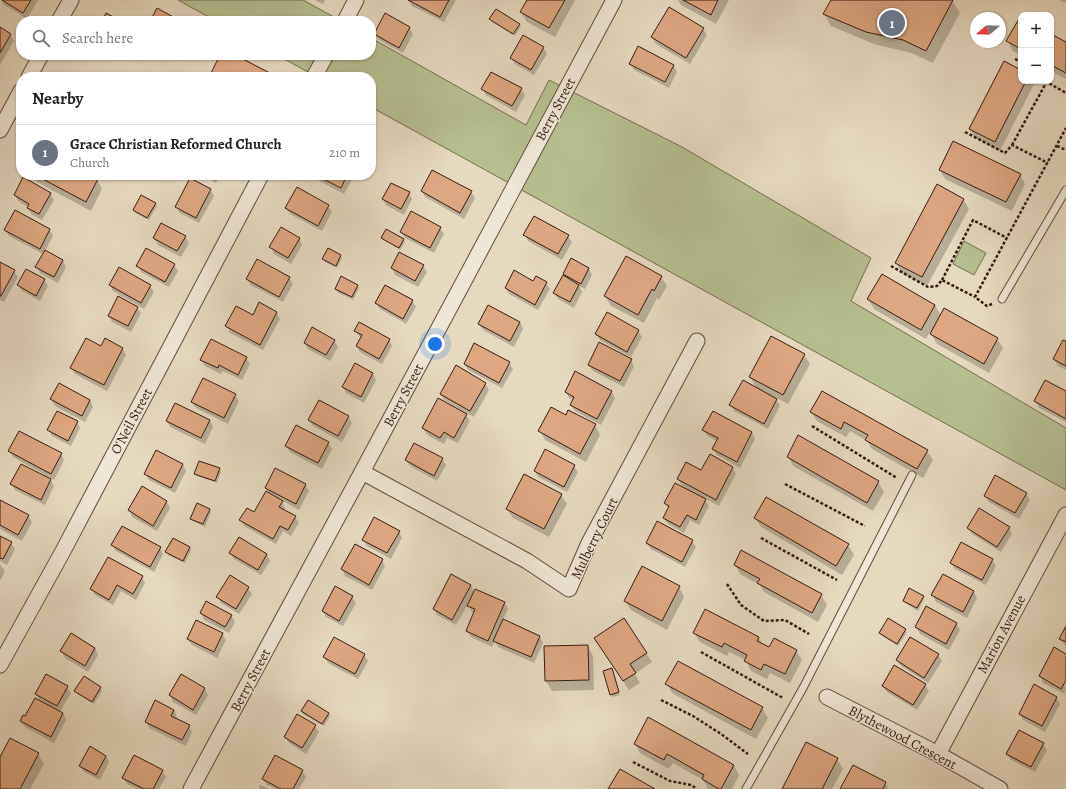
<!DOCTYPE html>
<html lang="en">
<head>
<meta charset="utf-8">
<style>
  :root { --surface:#fff; --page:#f6f6f6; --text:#222; --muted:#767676; --line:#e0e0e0; --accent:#111827 }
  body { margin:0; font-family:Alegreya,serif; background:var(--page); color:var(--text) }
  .controls { position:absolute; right:12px; top:12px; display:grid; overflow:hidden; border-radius:8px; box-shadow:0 1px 3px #0004 }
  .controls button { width:36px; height:36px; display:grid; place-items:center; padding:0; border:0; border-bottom:1px solid var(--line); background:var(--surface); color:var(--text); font:20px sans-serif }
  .compass { position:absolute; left:970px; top:12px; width:36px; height:36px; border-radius:50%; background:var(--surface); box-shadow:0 1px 3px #0004; rotate:251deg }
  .you { position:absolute; left:435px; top:344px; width:14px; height:14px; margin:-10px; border:3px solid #fff; border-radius:50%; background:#1a73e8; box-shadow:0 0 0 6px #1a73e833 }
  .badge { display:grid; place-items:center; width:26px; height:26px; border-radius:50%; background:var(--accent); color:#fff; font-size:13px; font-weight:700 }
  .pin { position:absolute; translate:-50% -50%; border:2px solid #fff; box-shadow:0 1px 4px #0006 }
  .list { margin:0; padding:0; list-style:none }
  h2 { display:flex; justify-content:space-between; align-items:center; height:52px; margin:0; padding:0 16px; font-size:17px }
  h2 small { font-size:13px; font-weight:400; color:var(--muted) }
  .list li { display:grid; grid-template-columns:26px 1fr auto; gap:12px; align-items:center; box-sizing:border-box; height:56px; padding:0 16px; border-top:1px solid var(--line) }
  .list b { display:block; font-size:15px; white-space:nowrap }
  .list p { margin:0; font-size:13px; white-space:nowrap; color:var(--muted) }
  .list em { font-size:13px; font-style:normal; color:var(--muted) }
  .icon { flex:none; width:22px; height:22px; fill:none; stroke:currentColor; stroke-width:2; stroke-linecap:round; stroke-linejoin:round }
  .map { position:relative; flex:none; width:1066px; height:789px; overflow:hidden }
  .search { position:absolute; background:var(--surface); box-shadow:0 1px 3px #0004; left:16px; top:16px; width:360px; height:44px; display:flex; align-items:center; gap:10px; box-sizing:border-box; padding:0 14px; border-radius:16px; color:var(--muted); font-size:15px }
  .panel { position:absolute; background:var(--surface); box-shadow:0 1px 3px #0004; left:16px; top:72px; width:360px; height:108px; border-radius:16px }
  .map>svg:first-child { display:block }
</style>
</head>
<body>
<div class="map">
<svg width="1066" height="789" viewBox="0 0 1066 789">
  <rect width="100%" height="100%" fill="#e5d9c0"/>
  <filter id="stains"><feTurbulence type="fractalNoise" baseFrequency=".005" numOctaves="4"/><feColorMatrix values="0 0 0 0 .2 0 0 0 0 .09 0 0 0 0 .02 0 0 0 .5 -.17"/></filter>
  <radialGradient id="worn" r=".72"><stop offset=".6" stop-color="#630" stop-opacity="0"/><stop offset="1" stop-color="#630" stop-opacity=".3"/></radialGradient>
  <path fill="#b6bf91" stroke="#766e52" d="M178,0H303L341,21H216Z
    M371,38L526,125L549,80L682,147L871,258L851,301L1066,428V490L371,107V77H317L277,55H371Z
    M964,241L986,253L974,275L953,264Z"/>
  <path fill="#0003" d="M1,0H38L27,19L3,4Z
    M315,0H325L323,4Z
    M409,0H456L444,22L412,6Z
    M528,0H575L555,37L527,22L521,12Z
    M678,0H729L716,24L681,5Z
    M832,0H952L960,13L933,63L911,53L874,44L831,26L824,14Z
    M1059,0H1066V3Z
    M669,9L703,29L707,35L690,64L656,44L652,37Z
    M490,19L519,25L521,27L515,36L492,22Z
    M1021,19V55L1013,51L1008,41Z
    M409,28L413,34L403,53L379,40L375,34Z
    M0,29L11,35L14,41L0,65Z
    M1051,35L1066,43V79L1051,71Z
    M543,47L547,54L534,75L515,64L511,58Z
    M639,48L674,66L677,72L669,88L634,70L631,64Z
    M128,55H142L139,61Z
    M1021,71V81H1032L1034,84L1000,151L975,138L970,129Z
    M483,89H521L525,95L516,112L486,95Z
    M371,137L376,145L371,155Z
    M940,170L1020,174L1025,184L1012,211L945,179Z
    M33,175H88L97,180L102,189L91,211L37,182Z
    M202,175H220L216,183Z
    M311,175H349L352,180L344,194L312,177Z
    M210,190L214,196L199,223L180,213L177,207Z
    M422,191L471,192L475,198L464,219L425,197Z
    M409,193L412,199L404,215L386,205L383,199Z
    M50,194L54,200L42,220L31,214L28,207L18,201L15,195Z
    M963,199L969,209L927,286L902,273L896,263Z
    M155,203L157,206L149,220L135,213L134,210Z
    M328,206L332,212L322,231L290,214L286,208Z
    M15,211L50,230L53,236L45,251L63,261L66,267L58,283L40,273L37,267L43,254L9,236L5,230Z
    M440,228L444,234L434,253L405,238L401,232Z
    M525,235L568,236L572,242L562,260L528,241Z
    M185,237L189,243L181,257L158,245L154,238Z
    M299,238L302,245L291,264L274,254L271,247Z
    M382,238L403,239L405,242L400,250L384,240Z
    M341,256L342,258L337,268L325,262L323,259Z
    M571,260L589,269L592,275L585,289L579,286L582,292L574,308L558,299L554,293L566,279L564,274Z
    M0,263L14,271L18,277L4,302L0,300Z
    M174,265L178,271L169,287L141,272L138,266Z
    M423,266L427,272L418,287L395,275L392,268Z
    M289,277L293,284L283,302L251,285L247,279Z
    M661,277L667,286L659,300L657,298L644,323L611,306L605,296Z
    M341,278L357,285L359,288L353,300L337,292L336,289Z
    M44,280L48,286L40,301L22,291L18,285Z
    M533,282L546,283L550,289L538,310L509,294L506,288Z
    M110,285L150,286L154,292L144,309L113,291Z
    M868,299L935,305L941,316L997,339L1003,348L989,373L937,344L930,332L926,339L874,309Z
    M412,301L416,307L406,324L380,309L376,303Z
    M260,304L277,313L280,319L263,350L230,333L227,326L253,316Z
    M137,307L141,313L131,332L112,322L109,316Z
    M520,322L523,329L514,347L483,330L479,324Z
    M355,331L389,339L392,346L382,364L360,352L357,346L361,338Z
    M638,331L642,337L631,357L600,340L596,334Z
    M334,340L338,347L330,361L308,349L305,343Z
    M1066,342V370L1058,366L1054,359Z
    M101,348L123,349L126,355L107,391L75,374L71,368Z
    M804,355L810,364L788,404L775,397L780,406L768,429L734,411L731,405L757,389L750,377Z
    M246,358L250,364L242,380L223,371L221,374L205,366L201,360Z
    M631,360L634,366L624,387L593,371L589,365Z
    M509,363L513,369L502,388L468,370L465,364Z
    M355,365L373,374L376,380L364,403L346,393L343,387Z
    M485,383L489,390L474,417L444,400L441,394Z
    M611,391L615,398L601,425L575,411L571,405L574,400L569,398L566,392Z
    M822,392L927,451L933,460L923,478L872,449L867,441L850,431L846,437L817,421L811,412Z
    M1066,392V422L1039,408L1035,401Z
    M235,395L239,401L228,424L196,408L192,402Z
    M51,399L90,400L93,407L85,422L55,406Z
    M713,412L752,433L755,439L740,468L717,455L713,449L717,441L707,436L704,430Z
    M466,415L470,421L458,443L447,438L444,444L427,435L423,428Z
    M566,416L595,425L600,435L586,462L545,440L540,431Z
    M348,417L352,423L342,442L313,426L309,420Z
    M167,421H210L213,427L205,444L170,427Z
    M77,422L80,428L71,446L52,436L49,430Z
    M799,437L878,482L884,492L873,511L793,466L788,456Z
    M328,443L332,449L322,469L290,452L286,446Z
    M10,451L61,454L64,460L54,480L13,457Z
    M157,452L183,465L186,471L175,493L149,480L145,474Z
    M710,456L733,468L736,474L719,506L704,498L709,506L699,525L690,520L684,533L668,524L664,518L669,509L665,503L683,488L678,479L702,472Z
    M442,459L446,465L437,481L410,466L406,460Z
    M21,465L51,480L54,486L45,505L15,490L12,484Z
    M574,466L578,472L567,492L538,477L535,471Z
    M219,469L221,472L217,483L197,476L196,473Z
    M305,485L309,491L299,510L281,500L285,508L284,510L295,517L299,523L291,536L283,531L276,544L244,526L241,520L255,513L270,494L266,488Z
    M142,488L167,502L170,508L157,531L132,517L129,510Z
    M1026,494L1030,500L1019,519L989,502L985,496Z
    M561,495L567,504L549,537L513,518L507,509Z
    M0,502L28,516L32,522L22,541L0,529Z
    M210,509L211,512L205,527L193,521L191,519Z
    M755,518L848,545L854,555L842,575L761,527Z
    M1009,527L1012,534L1001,552L972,534L968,528Z
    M399,532L402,538L391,559L367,546L364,540Z
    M0,537L11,543L15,549L7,565L0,561Z
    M239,538L267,554L270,561L261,575L234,559L230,553Z
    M692,541L696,547L685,567L651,549L647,543Z
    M961,544L992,560L996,566L986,585L955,569L951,563Z
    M112,545L160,548L163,554L154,572L116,551Z
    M190,548L191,550L185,563L168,555L167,552Z
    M382,560L385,566L372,590L345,576L342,569Z
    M0,564L5,571L0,581Z
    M735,565L821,595L827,605L818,622L764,592L760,585L740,574Z
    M230,576L248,588L252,594L239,614L221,603L218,597Z
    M452,576L471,586L474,592L475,590L505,603L508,609L503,620L540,637L543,643L534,663L498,647L495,641L492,647L471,637L467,631L475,613L472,612L468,604L456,625L437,615L434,609Z
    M142,577L145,583L136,600L121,591L113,605L95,595L92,589Z
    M679,587L684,597L667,630L631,610L625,601Z
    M974,592L977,598L967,618L936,602L933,595Z
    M923,596L924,599L918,611L905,603L904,601Z
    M352,597L356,603L343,626L326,617L323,611Z
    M705,610L759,638L763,645L770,648L796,651L802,660L790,683L770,673L767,679L751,671L746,660L729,652L727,656L700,642L694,633Z
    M201,613L231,615L235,622L229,633L204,620Z
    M956,623L960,630L949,650L920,634L916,627Z
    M1066,628V646L1060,639Z
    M905,630L907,632L898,646L882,636L880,633Z
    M222,634L226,640L217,658L192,645L188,639Z
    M588,646L593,656L594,690L552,691L546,681L545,647Z
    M95,648L98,655L88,672L65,658L61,651Z
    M601,648L646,653L652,662L635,674L640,683L629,690Z
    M1054,648L1066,655L1065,694L1043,683L1040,676Z
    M364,655L368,661L358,679L328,663L324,657Z
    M938,655L942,661L928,683L901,666L897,660Z
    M613,672L620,695L612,697L611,694Z
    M182,675L205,689L208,695L196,715L173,702L170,695Z
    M84,678L101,688L102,691L94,704L77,694L76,691Z
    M667,684L762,708L768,718L756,739L672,693Z
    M925,685L929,691L917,710L887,692L883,686Z
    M67,687L71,693L60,712L63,713L66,720L54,743L25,727L21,721L40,702L36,694Z
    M1056,697L1060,704L1045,732L1023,720L1020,714Z
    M308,701L329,714L330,716L324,726L303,714L302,711Z
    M174,710L177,717L176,719L189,726L192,732L186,746L149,728L146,722Z
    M648,718L734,766L739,775L732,789H708L703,780L673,763L669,769L640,753L635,743Z
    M315,726L319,732L306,754L289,743L285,737Z
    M1043,744L1047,750L1035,772L1011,760L1007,754Z
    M38,754L44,764L30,789H0V759Z
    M106,756L109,762L100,780L84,772L80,766Z
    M837,759L843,769L832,789H783Z
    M162,771L166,777L159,789H137L127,784L123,778Z
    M302,771L306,777L299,789H275L267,785L263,779Z
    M885,783L889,789H842Z
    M260,785L270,789H259Z"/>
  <path fill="#dda781" stroke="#361c13" d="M2,0H31L23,13Z
    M408,0H449L440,17Z
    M527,0H565L549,28L520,12Z
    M683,0H718L711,15Z
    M831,0H953L926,51L903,40L866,32L823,14Z
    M669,7L704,28L686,58L651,37Z
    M157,8L177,19L176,21H150Z
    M496,9L520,24L513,34L489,19Z
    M106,13L121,21H102Z
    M385,13L410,27L399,48L374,34Z
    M1020,17L1021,18V49L1006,41Z
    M0,27L11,34L0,53Z
    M1051,34L1066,42V73L1051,65Z
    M523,35L544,47L531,70L510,58Z
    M638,46L674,65L665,82L629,64Z
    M220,55H235L270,73L268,77H209Z
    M1004,61L1021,70V81H1026L995,142L969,129Z
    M491,72L522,88L512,106L481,89Z
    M953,141L1021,174L1006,202L939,170Z
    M432,170L472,191L460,213L421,191Z
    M35,175H90L98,179L86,202Z
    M315,175H347L341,188Z
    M23,177L51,193L39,214L27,208L29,204L14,195Z
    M190,178L211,189L196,218L175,207Z
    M391,183L410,192L401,209L382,199Z
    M937,184L964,199L922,277L895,263Z
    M297,187L329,205L318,226L285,208Z
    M141,195L156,203L147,218L133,210Z
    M15,210L50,229L40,249L4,230Z
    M411,211L441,227L430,248L400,232Z
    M534,216L569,235L558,254L523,235Z
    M161,223L186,236L177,251L153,238Z
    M281,227L300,238L288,258L269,247Z
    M386,229L404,239L399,248L381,238Z
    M146,248L175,264L165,282L136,266Z
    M328,248L341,255L336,266L322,259Z
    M45,250L63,260L54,277L35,267Z
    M399,252L424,265L415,281L391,268Z
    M626,256L662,276L654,291L652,289L638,315L604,296Z
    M571,258L589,268L581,284L563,274Z
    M257,259L290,277L279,297L246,279Z
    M0,262L15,270L1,296H0Z
    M119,267L151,285L141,303L109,285Z
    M26,269L45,279L36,296L17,285Z
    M514,270L533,281L536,276L547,282L535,305L505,288Z
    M882,274L935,305L921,330L867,299Z
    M563,275L579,285L570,302L553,293Z
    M341,276L358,285L352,297L335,289Z
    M385,285L413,300L403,319L375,303Z
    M118,296L138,307L128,326L108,316Z
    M259,302L277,312L260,345L225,326L236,306L253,315Z
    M488,305L520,322L510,341L478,324Z
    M944,308L998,338L984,364L930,334Z
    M607,312L639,330L627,352L595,334Z
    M359,322L390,339L379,359L356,346L362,335L354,331Z
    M312,327L335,340L326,355L304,343Z
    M771,336L805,354L783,395L749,377Z
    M86,338L101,346L105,338L123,348L104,385L70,368Z
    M211,339L247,357L238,375L219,365L218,368L200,360Z
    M1063,340L1066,341V366L1053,359Z
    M599,342L632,359L620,381L588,365Z
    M474,343L510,362L499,383L464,364Z
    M355,363L373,373L361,397L342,387Z
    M456,365L486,383L470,411L440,394Z
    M575,371L612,391L597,419L570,405L574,397L565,392Z
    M203,378L236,394L224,418L191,402Z
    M743,380L777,399L764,424L729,405Z
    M1045,380L1066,391V419L1034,401Z
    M59,383L90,400L82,416L50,399Z
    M822,391L928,450L917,469L865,440L868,435L844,422L841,429L810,412Z
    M438,398L467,414L454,438L444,432L440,438L422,428Z
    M319,400L349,416L338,436L308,420Z
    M175,403L210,420L201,438L166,421Z
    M551,407L566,415L568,410L596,424L580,454L538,431Z
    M57,411L78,421L68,441L47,430Z
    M713,411L752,432L737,462L712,449L718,438L702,430Z
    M296,425L329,442L318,463L285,446Z
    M19,431L62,453L51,474L8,451Z
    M798,435L879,481L867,503L787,457Z
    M414,443L443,458L434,476L405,460Z
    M545,449L575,465L564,487L534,471Z
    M156,450L183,464L171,488L144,474Z
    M710,454L733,467L716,500L677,479L686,462L701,470Z
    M199,461L220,468L215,481L194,474Z
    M21,464L51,479L41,500L10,484Z
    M275,468L306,484L296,504L265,488Z
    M524,474L562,494L544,529L506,509Z
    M995,475L1027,493L1015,513L984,496Z
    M675,483L706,499L696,520L687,515L680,527L663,518L669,506L664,503Z
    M142,486L167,501L153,526L128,510Z
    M266,491L283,501L279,507L296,516L288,530L280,526L273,539L239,520L247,508L254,512Z
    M766,497L849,544L836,566L754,518Z
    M0,500L29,515L18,535L0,525Z
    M197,503L210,509L203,524L190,519Z
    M979,508L1010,527L997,547L967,528Z
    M374,517L400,531L387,553L362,540Z
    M657,521L693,540L682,562L646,543Z
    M122,526L161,547L150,567L111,545Z
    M0,536L12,542L3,559L0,558Z
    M239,537L267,554L258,570L229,553Z
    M173,538L190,547L183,561L165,552Z
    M961,542L993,559L982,580L950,563Z
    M355,544L383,559L369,585L341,569Z
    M741,550L822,594L812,613L757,583L760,579L734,565Z
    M108,557L143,576L133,594L117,585L109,600L90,589Z
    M642,566L680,586L662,621L624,601Z
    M451,574L471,585L452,620L433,609Z
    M943,574L974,591L963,612L931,595Z
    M230,575L249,587L236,609L216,597Z
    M335,586L353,596L339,621L322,611Z
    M909,588L924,596L917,608L903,601Z
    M475,589L505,602L488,641L466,631L475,609L467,606Z
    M206,601L232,615L225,627L200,613Z
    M926,606L957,623L946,644L915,627Z
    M705,609L759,637L757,641L769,647L774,638L797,650L785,674L764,664L761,670L744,661L747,655L724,643L722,647L693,633Z
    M624,618L647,653L630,664L636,673L623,681L594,638Z
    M888,618L906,629L897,644L879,633Z
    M503,619L540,636L531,657L493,641Z
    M196,620L223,633L214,652L187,639Z
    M1066,626V642L1059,639Z
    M71,633L95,648L85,666L60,651Z
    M334,637L365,654L355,674L323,657Z
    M910,637L939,654L924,678L896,660Z
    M588,645L589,680L545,681L544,646Z
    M1054,647L1066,654V680L1061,689L1039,676Z
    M678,661L763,707L751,730L665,684Z
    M894,665L926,684L913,705L882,686Z
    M612,668L619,692L610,695L603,671Z
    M46,674L68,686L57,706L35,694Z
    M181,674L205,688L193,710L169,695Z
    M84,676L101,687L92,702L74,691Z
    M1034,684L1057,697L1042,726L1019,714Z
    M35,698L63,713L51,737L20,721L23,715L25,716Z
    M155,700L174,710L171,716L190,725L182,740L145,722Z
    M308,700L329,713L322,724L301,711Z
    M297,714L316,725L302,748L284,737Z
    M648,717L734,765L721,789H719L702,779L704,775L667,754L664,760L634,744Z
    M1019,730L1044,743L1031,767L1006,754Z
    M10,738L39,753L20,789H0V757Z
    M806,742L838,758L822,789H782Z
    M90,746L106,756L96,775L79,766Z
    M134,755L163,770L153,789H144L122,778Z
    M275,755L303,770L293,789H281L262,779Z
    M853,765L886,782L883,789H840Z
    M620,769L655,789H608Z"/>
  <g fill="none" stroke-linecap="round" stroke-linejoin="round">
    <g stroke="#624b3e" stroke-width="9">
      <path id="lane" d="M1002,299L1066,190
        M746,789L803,688L912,475"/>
    </g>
    <g stroke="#624b3e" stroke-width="17">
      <path id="street" d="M59,21L71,0
        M345,21L356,0
        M29,77L41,55
        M314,77L326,55
        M0,130L21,91
        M362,472L527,561L569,589L589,543L697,341
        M0,665L63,551L261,175
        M827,697L938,754L1000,789
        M938,754L1066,515
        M191,789L362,472L614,0"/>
    </g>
    <path stroke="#361c13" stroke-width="2.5" stroke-dasharray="3 2" stroke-linecap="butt" d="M1015,59L1021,62
      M1045,81L1066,93
      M965,132L1005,153L1012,145L1048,163
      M1012,145L1046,83
      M1057,146L1066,150
      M891,266L928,287L937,286L942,280L975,297
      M942,280L973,220L1007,238
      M992,304L987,306L975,297L1066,128
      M812,426L897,478
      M785,484L865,526
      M761,538L837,580
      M727,584L741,605L764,621L785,620L809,634
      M701,652L783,698
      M661,700L693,716L721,734L748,754
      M633,762L670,781L691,785L697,789"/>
    <use href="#lane" stroke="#eee6d6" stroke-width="7"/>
    <use href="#street" stroke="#eee6d6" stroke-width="15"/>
  </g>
  <g text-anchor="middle" stroke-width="3" stroke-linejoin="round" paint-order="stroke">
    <g font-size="14" fill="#361c13" stroke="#eee6d6">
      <text transform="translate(555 109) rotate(-62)" y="5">Berry Street</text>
      <text transform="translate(403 395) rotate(-62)" y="5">Berry Street</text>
      <text transform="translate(131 421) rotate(-62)" y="5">O'Neil Street</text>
      <text transform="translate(594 538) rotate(-64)" y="5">Mulberry Court</text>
      <text transform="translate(1001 634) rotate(-62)" y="5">Marion Avenue</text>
      <text transform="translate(250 680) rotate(-62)" y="5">Berry Street</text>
      <text transform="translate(903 737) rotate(28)" y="5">Blythewood Crescent</text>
    </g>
  </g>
  <rect width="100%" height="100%" filter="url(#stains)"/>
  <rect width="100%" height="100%" fill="url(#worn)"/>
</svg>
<div class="controls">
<button>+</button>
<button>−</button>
</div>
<svg class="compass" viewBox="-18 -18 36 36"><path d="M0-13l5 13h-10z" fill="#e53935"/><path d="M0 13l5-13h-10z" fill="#767676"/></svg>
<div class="you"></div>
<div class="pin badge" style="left:892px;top:23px;background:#6b7280">1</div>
<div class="search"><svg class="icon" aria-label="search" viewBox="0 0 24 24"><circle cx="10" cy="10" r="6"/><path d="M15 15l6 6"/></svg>Search here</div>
<section class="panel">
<h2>Nearby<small></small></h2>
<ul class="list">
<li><span class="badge" style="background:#6b7280">1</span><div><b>Grace Christian Reformed Church</b><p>Church</p></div><em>210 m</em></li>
</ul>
</section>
</div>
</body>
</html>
